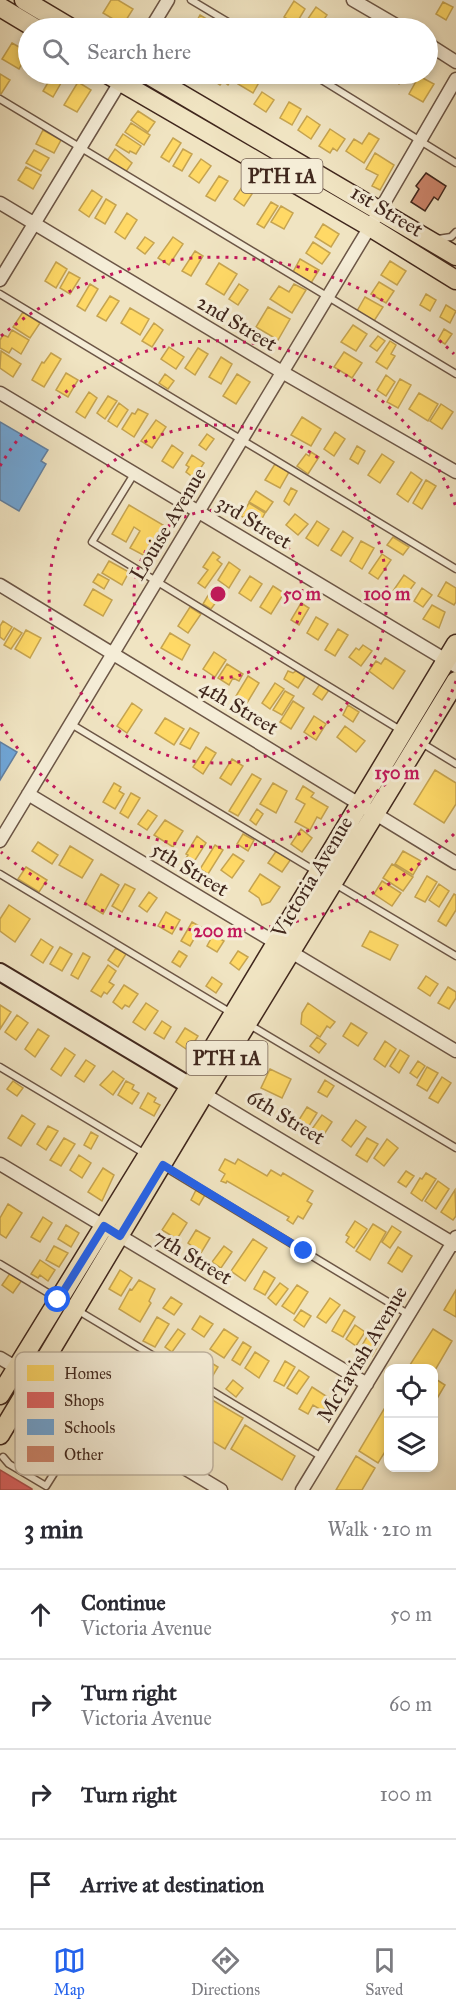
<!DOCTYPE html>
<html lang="en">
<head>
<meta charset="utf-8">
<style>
  :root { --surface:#fff; --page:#f7f7f7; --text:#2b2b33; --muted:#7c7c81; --line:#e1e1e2; --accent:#2563eb }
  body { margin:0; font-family:"IM FELL Great Primer",serif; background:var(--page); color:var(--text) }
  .controls { position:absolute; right:18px; bottom:18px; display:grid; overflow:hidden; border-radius:12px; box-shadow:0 3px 9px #0003 }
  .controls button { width:54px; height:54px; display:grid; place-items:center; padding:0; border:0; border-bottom:2px solid var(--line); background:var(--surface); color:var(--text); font:30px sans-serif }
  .stop { position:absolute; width:18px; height:18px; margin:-14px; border:4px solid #2563eb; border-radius:50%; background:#fff }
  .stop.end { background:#2563eb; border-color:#fff; box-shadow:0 2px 6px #0008 }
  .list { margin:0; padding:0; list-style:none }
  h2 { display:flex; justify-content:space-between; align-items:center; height:78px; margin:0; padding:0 24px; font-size:26px }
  h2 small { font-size:20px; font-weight:400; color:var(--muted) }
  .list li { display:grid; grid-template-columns:39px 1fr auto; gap:18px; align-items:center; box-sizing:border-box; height:90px; padding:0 24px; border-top:2px solid var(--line) }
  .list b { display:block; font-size:22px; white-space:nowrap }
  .list p { margin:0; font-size:20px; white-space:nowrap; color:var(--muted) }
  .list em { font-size:20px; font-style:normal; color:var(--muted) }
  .icon { flex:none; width:33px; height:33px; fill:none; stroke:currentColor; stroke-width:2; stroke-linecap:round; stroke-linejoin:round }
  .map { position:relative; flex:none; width:456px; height:1490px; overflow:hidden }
  .search { position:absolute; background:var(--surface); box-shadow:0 3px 9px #0003; left:18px; right:18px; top:18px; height:66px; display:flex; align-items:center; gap:15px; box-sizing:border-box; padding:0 21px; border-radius:33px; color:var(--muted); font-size:22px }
  .sheet { height:438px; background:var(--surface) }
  nav { display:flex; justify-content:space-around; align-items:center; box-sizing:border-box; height:84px; border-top:2px solid var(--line); background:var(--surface); font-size:16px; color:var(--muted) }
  nav a { display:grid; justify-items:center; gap:3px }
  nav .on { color:var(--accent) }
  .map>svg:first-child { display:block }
</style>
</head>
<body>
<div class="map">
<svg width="456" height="1490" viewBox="0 0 456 1490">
  <rect width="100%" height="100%" fill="#f0e4c2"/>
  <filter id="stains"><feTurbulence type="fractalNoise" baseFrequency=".00333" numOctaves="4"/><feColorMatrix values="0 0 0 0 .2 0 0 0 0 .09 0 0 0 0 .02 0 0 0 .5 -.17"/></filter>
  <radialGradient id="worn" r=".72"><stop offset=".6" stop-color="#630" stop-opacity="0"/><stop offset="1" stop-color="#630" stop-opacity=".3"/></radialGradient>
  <path fill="#ffd966" stroke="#c6a450" stroke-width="1.5" d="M111,0H118L133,9L123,25L103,13Z
    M294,1L305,9L296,24L284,17Z
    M443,2L453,7L446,20L436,14Z
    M316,7L327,15L318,28H314L305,23Z
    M200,15L210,21L206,28L194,26Z
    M12,43L28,52L19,69L2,59Z
    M0,74L10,80L1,94L0,93Z
    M53,74H61L65,76L53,97L43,91Z
    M203,74H236L228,85L223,81L220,85Z
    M245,74H257L262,77L253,93L238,84Z
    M391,74H407L399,84L389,77Z
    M419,76L434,84L423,102L409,94Z
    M78,82L91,90L77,112L64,105Z
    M262,92L274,100L266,112L254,104Z
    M289,102L301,109L292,125L280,118Z
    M138,111L155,122L148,132L131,120Z
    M307,116L320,125L311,139L298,130Z
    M131,123L150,135L144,145L125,132Z
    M330,129L345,139L337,151L333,148L330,153L319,146Z
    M43,130L61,140L54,153L36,144Z
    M369,133L379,139L364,163L346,151L354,139L362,144Z
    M123,134L141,146L136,154L130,151L129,153L116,145Z
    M173,138L181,143L169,162L161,157Z
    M115,149L132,163L125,173L107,161Z
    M183,149L192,154L182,171L173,166Z
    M34,150L49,158L41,171L26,163Z
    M375,153L394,165L380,190L372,186L378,175L366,169Z
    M201,159L211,166L199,183L189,176Z
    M26,167L41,175L33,189L18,180Z
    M219,176L228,181L215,201L206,196Z
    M242,187L252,194L244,206L234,199Z
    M92,190L102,197L89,217L79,210Z
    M106,199L116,205L105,224L95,218Z
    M271,202L278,206L264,228L257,224Z
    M281,206L293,213L284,229L271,222Z
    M127,213L137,220L125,239L115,232Z
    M323,224L339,234L331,247L315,237Z
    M145,237L154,243L145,254L137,248Z
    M173,237L183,244L169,265L158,258Z
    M313,242L330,253L322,264L306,253Z
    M195,251L203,256L191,276L182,271Z
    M300,259L319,270L311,283L293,272Z
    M390,261L406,271L397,285L381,275Z
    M56,262L67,269L56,288L45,281Z
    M219,263L237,274L224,295L206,284Z
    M69,272L80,278L70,294L60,288Z
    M379,282L394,291L386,303L371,294Z
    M90,284L98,289L85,311L77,306Z
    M239,284L248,290L238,305L229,299Z
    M294,284L306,290L292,313L270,299L279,286L289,292Z
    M426,294L436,300L430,311L420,305Z
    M110,296L119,301L106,321L97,316Z
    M365,297L383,307L374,321L357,311Z
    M446,305L456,311L450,323L440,317Z
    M268,307L290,319L278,340L256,327Z
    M130,308L149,319L140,335L121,323Z
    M23,312L40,323L30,338L13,327Z
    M154,323L163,330L152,347L142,341Z
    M353,325L367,334L356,351L341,342Z
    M444,329L452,334L445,344L438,340Z
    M12,330L29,340L21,354L12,348L9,353L0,348V340L3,335L8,337Z
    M378,336L385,341L377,351L370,346Z
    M390,341L396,345L391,354L395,356L387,369L376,362Z
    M169,347L184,357L176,369L161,359Z
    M198,348L208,354L195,375L185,368Z
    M1,351L21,364L13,377L0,368Z
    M344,352L362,363L352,378L334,367Z
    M51,353L61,359L44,387L32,380L42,362L44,363Z
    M221,357L232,364L221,384L209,377Z
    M66,373L78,380L68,397L56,390Z
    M165,374L174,381L168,389L159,383Z
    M237,374L250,382L236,404L223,396Z
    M386,375L395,382L386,396L377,390Z
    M400,379L411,385L398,408L387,402Z
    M89,392L97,398L85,418L76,412Z
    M419,393L438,404L428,421L409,409Z
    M108,396L117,401L105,419L97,413Z
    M119,403L128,410L117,427L108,421Z
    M441,404L453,412L442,429L430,421Z
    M138,409L148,414L134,437L122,429L132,413L135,414Z
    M302,417L321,429L311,446L291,435Z
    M156,420L166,427L152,448L141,441Z
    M335,432L345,439L334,456L324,449Z
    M207,434L214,439L206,450L199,445Z
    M172,445L183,453L173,468L162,461Z
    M357,446L365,451L358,464L350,459Z
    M311,452L319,457L308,474L297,466L306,454L309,456Z
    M382,454L394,462L380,483L368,475Z
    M192,455L204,463L194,478L186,472L189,467L186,465Z
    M275,464L289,472L280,488L265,480Z
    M411,472L422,480L408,502L397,494Z
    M426,480L436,486L422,509L413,503Z
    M291,488L297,491L289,505L284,501Z
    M256,491L273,502L266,512L249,502Z
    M249,503L265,513L258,526L241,516Z
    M129,505L163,525L145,556L130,548L140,531L134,527L126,542L112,534Z
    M295,514L308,524L298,535L286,525Z
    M317,521L329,529L318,546L306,538Z
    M343,531L353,538L341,556L331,550Z
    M393,537L409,547L403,555L387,545Z
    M361,541L374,548L362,569L350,561Z
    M213,552L220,557L217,560L222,564L205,588L198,583L208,570L203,567Z
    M382,554L391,560L378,579L369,573Z
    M109,561L129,572L122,585L102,573Z
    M229,562L240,570L229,588L218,580Z
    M98,574L109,580L104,589L93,582Z
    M404,575L415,583L404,598L393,591Z
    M250,576L262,584L251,601L239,593Z
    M446,582L456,588V602L454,605L438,596Z
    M273,586L284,593L271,614L260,607Z
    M422,588L432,595L423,607L414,601Z
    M93,589L112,600L103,616L84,605Z
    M210,592L219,598L211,609L203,604Z
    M301,603L309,608L299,625L291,620Z
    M432,605L445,612L439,628L423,619Z
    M190,607L201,614L188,633L178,626Z
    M316,617L328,624L318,640L307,633Z
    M3,621L12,627L4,640L0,637V626Z
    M14,628L22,633L11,649L4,645Z
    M338,629L348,635L335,656L325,650Z
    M26,630L41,638L30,658L15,649Z
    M170,633L190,645L182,660L161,648Z
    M363,645L372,651L361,666L349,657L356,648L359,650Z
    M214,652L226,660L215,677L203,669Z
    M385,658L405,671L393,689L369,671L376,661L381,664Z
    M227,664L243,674L239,681L233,678L229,685L218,678Z
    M288,671L293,673L296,671L305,677L298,688L284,679Z
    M248,676L259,683L247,703L236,696Z
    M275,683L284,689L270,709L262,703Z
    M320,684L329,690L322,700L313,694Z
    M285,691L294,696L282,715L273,710Z
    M293,701L304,708L291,729L280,722Z
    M132,703L142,710L127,733L117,726Z
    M348,705L359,712L353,722L343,715Z
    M314,716L326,724L316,740L304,732Z
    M165,718L184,729L174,745L155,733Z
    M345,726L365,741L356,752L337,737Z
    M190,728L199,733L190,749L180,744Z
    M206,747L216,753L203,774L193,767Z
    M232,759L243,766L231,785L220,778Z
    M435,770L456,783V804L444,823L414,804Z
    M252,774L261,779L238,816L229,811Z
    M114,783L121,787L119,791L124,794L115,809L103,802Z
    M273,783L287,791L276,813L260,804Z
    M303,786L314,793L311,797L328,807L321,819L317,817L310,830L295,822L305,804L296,799Z
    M131,793L140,798L128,818L120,813Z
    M257,809L263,814L256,825L250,820Z
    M148,810L157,816L147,830L138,824Z
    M165,820L183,831L173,847L154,835Z
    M301,829L312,838L302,852L291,844Z
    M243,834L254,840L248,851L237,844Z
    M197,836L206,843L192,865L185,860L188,855L186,854Z
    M38,842L58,855L52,864L32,851Z
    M215,845L223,850L208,874L200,869Z
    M70,846L93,860L82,878L59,865Z
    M277,850L291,859L282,872L268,863Z
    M403,851L421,861L413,875L395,864Z
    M233,854L244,861L232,878L221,870Z
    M392,864L413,877L403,891L383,878Z
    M26,867L47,880L39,892L18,879Z
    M101,874L119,885L103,914L85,903Z
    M260,874L280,887L270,902L262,905L259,898L249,891Z
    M427,876L437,882L425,902L415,897Z
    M382,881L401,893L392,906L374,894Z
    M125,884L135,889L122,912L112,906Z
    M439,884L449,891L439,907L429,900Z
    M149,892L157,898L147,912L139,906Z
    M454,894L456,895V910L446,926L438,921Z
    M9,905L30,919L15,942L0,931V919Z
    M166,912L180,920L172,934L158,926Z
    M192,922L201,927L190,946L181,941Z
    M370,931L398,945L390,960L362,946Z
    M213,935L224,941L217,952L207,946Z
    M41,939L53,947L43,963L31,955Z
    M60,947L72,954L62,971L50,964Z
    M116,948L126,954L118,967L108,960Z
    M179,951L187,956L180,967L172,962Z
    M238,951L248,957L239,970L230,963Z
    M83,953L90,957L78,979L71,975Z
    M108,965L116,971L109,982L114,985L107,994L104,992L101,997L91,991Z
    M426,976L438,984L430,996L418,988Z
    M212,977L222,984L216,993L206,986Z
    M124,985L138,994L129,1007L125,1005L122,1009L113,1002Z
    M448,987L456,992V998L449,1009L438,1003Z
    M146,1003L158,1011L145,1030L133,1022Z
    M308,1003L335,1022L330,1028L327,1026L320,1037L301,1024L302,1013Z
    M0,1005L11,1012L0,1029Z
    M17,1015L28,1023L16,1040L5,1032Z
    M162,1021L171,1027L164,1039L154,1033Z
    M351,1023L367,1033L358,1046L343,1036Z
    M185,1028L198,1036L189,1051L176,1042Z
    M38,1029L49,1036L35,1057L25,1049Z
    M317,1037L326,1044L319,1053L310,1046Z
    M385,1041L396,1049L385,1067L374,1059Z
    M65,1048L75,1055L61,1076L51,1069Z
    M400,1050L409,1056L399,1073L390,1066Z
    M86,1060L95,1066L84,1082L75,1076Z
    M418,1061L425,1066L417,1078L410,1073Z
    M427,1067L438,1073L427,1091L417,1085Z
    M270,1069L291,1079L282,1098L261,1088Z
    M113,1071L124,1079L113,1095L100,1085Z
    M442,1077L451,1083L438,1103L429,1098Z
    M325,1080L334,1086L327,1097L318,1092Z
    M13,1081L23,1088L17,1096L7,1089Z
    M126,1081L134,1085L132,1089L139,1093L132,1104L118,1095Z
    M148,1093L156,1098L154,1102L160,1105L154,1116L140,1108Z
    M307,1107L317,1113L307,1129L297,1123Z
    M22,1115L35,1124L21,1146L8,1138Z
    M322,1115L332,1122L323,1136L312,1129Z
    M356,1120L366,1127L351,1147L342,1140Z
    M48,1126L58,1131L46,1150L37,1144Z
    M91,1132L98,1136L91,1149L84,1145Z
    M64,1138L75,1144L61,1166L50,1160Z
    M367,1138L378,1144L367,1162L356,1155Z
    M387,1139L398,1148L384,1166L374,1158Z
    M79,1155L91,1163L82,1178L70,1170Z
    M225,1159L235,1164L238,1159L267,1176L271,1170L281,1176L283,1173L313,1191L307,1201L312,1204L303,1219L298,1216L293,1224L287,1220L289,1217L227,1181L226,1183L221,1181L225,1174L219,1170Z
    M103,1168L114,1175L102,1201L88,1192Z
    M406,1171L414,1176L406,1187L398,1182Z
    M426,1173L436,1179L422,1201L411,1193L420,1178L422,1179Z
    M438,1181L449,1189L436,1209L425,1201Z
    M196,1190L205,1195L199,1205L191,1200Z
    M455,1190L456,1216L453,1220L441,1212Z
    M8,1204L22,1213L6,1238L0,1234V1218Z
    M173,1213L187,1223L177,1239L162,1230Z
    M43,1217L52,1223L40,1242L31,1237Z
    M355,1221L367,1229L354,1248L346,1242L349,1237L346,1235Z
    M373,1224L386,1232L370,1260L356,1251Z
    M66,1225L79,1233L71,1247L58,1239Z
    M392,1226L401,1232L390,1248L382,1242Z
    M196,1230L210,1238L201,1253L188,1243Z
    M253,1239L267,1248L245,1281L231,1271Z
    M54,1246L68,1253L59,1267L46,1260Z
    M224,1246L232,1252L221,1268L212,1262Z
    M398,1247L412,1256L402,1272L388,1263Z
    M40,1260L55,1270L48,1281L40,1275L38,1278L31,1274Z
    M120,1270L132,1278L121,1296L109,1289Z
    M264,1271L275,1278L265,1295L254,1289Z
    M11,1272L22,1280L13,1293L2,1285Z
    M139,1280L155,1289L149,1301L151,1303L140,1322L119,1309L130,1289L132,1290Z
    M280,1283L288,1289L276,1305L268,1298Z
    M297,1285L308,1292L294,1314L282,1306Z
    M456,1290V1317L444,1310Z
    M171,1297L182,1304L174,1315L163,1308Z
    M330,1298L340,1305L326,1323L317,1317Z
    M301,1310L311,1316L304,1327L294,1320Z
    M344,1310L355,1317L343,1337L332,1331Z
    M200,1316L213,1324L204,1337L192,1329Z
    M157,1317L169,1324L155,1347L143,1341Z
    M355,1325L365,1332L356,1346L346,1339Z
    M178,1329L185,1334L172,1352L165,1347Z
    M224,1329L238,1338L224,1358L210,1349Z
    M433,1329L452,1341L434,1372V1368H408Z
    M368,1335L380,1342L372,1356L360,1349Z
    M243,1342L251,1347L240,1365L232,1360Z
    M255,1352L269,1361L259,1378L245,1368Z
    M128,1355L197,1396L199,1392L243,1418L225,1449L180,1422L178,1426L138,1402L140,1398L112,1381Z
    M202,1357L218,1367L209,1382L193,1373Z
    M285,1361L295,1367L284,1386L274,1381Z
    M299,1370L309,1377L297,1394L287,1388Z
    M434,1378L445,1385L435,1402L434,1401Z
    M233,1380L243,1388L236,1397L226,1389Z
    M312,1387L329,1398L326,1402L328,1403L323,1411L313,1405L308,1414L299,1409Z
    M384,1409L388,1412V1447L378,1463L359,1451Z
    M245,1425L295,1456L282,1480L231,1449Z
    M356,1456L375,1468L362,1490H336Z"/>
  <path fill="#e06666" stroke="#b05350" stroke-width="1.5" d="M0,1470L32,1489V1490H0Z"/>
  <path fill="#6fa8dc" stroke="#6181a3" stroke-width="1.5" d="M0,422L48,450L41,461L46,464L19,511L0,500Z
    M0,742L17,752L0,780Z"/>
  <path fill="#cd866d" stroke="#40271d" stroke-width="1.5" d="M426,173L446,186L438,200L434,197L425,211L411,202L419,189L416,186Z"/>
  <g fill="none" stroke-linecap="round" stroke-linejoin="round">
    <g stroke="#6c5646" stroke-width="9">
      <path id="lane" d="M191,0L238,28
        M312,74L456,163
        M0,99L456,374
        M438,239L451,237L456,232
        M0,294L456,569
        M134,474L92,542L402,731
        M71,724L317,872
        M420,742L456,764
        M0,874L233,1014
        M335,884L456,956
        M248,1024L456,1148
        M0,1067L147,1155
        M163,1166L408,1314
        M0,1264L58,1299
        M77,1310L322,1457
        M3,1457L9,1464L46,1486L92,1413"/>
    </g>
    <g stroke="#6c5646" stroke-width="15">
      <path id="street" d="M353,0L401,28
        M151,28L168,0
        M428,44L456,62
        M0,203L282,372L456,472
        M0,280L125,74
        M0,393L456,666
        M0,585L456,863
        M28,794L456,1051
        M0,841L380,210L456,79
        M204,1094L456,1245
        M0,1164L367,1384
        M0,1358L221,1490
        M302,1490L456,1237"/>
    </g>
    <g stroke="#40271d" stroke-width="20">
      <path id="secondary" d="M0,972L200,1092"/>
    </g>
    <g stroke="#40271d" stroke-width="21">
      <path id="primary" d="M24,0L71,28
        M0,7L35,28
        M107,74L370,227L456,280
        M147,74L456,256
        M0,1395L190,1086L456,644
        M0,1435L204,1094L456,681"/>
    </g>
    <use href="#lane" stroke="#f5edd7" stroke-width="6"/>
    <use href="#street" stroke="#f5edd7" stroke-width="12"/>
    <use href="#secondary" stroke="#f5edd7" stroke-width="16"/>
    <use href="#primary" stroke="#f0e4c2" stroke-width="18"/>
  </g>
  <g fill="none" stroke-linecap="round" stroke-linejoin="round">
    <path stroke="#2563eb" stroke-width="8" d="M58,1300L104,1226L120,1236L163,1165L304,1251"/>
  </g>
  <g fill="none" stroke="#c2185b" stroke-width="3" stroke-dasharray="3 6">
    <circle cx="218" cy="594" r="84"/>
    <circle cx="218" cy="594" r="169"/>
    <path d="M456 681A253 253 0 0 1 0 722M0 466A253 253 0 0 1 456 507"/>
    <path d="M454 834A337 337 0 0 1 1 852M1 336A337 337 0 0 1 454 354"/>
  </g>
  <g text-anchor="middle" stroke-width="6" stroke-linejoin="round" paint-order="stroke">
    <g fill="#f5edd7" stroke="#766255" stroke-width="1.5">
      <rect x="241.5" y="159" width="81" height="34" rx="4.5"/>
      <rect x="186.5" y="1041" width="81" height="34" rx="4.5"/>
    </g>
    <g font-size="20" font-weight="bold" fill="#40271d">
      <text x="282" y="183">PTH 1A</text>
      <text x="227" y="1065">PTH 1A</text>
    </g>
    <g font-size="21" fill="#40271d" stroke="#f5edd7">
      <text transform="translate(387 211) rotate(31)" y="7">1st Street</text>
      <text transform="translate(237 323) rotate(31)" y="7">2nd Street</text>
      <text transform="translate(254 522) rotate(31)" y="7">3rd Street</text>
      <text transform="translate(168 524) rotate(-59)" y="7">Louise Avenue</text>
      <text transform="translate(239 707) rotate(31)" y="7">4th Street</text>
      <text transform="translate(190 869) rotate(31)" y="7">5th Street</text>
      <text transform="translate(312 877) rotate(-59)" y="7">Victoria Avenue</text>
      <text transform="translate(286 1117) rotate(31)" y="7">6th Street</text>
      <text transform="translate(193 1257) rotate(31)" y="7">7th Street</text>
      <text transform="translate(362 1354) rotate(-59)" y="7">McTavish Avenue</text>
    </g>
  </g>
  <rect x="15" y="1352" width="198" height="123" rx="9" fill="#f5edd7" stroke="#bfb29f" stroke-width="1.5"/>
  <rect x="27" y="1365" width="27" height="16" fill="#ffd966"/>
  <rect x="27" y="1392" width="27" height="16" fill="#e06666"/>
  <rect x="27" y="1419" width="27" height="16" fill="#6fa8dc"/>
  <rect x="27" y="1446" width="27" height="16" fill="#cd866d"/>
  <g font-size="16" fill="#40271d">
    <text x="64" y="1379">Homes</text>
    <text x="64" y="1406">Shops</text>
    <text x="64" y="1433">Schools</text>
    <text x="64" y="1460">Other</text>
  </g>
  <circle cx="218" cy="594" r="9" fill="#c2185b" stroke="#f5edd7" stroke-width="3"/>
  <g font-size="18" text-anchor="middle" font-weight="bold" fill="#c2185b" stroke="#f5edd7" stroke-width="6" stroke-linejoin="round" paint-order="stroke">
    <text x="302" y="600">50 m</text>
    <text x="387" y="600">100 m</text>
    <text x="397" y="779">150 m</text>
    <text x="218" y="937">200 m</text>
  </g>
  <rect width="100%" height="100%" filter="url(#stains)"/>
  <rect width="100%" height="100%" fill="url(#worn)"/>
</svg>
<div class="controls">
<button><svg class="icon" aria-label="locate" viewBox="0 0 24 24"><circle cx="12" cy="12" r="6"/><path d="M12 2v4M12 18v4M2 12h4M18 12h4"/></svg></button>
<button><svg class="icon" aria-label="layers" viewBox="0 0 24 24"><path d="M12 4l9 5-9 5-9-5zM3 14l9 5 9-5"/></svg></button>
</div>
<div class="stop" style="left:58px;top:1300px"></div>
<div class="stop end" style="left:304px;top:1251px"></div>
<div class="search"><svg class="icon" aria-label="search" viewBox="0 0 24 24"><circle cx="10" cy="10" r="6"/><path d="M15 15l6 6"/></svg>Search here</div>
</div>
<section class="sheet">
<h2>3 min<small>Walk · 210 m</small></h2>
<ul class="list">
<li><svg class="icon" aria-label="ahead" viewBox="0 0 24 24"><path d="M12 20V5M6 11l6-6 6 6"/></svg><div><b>Continue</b><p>Victoria Avenue</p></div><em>50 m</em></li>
<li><svg class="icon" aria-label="right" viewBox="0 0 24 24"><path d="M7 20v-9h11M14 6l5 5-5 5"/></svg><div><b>Turn right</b><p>Victoria Avenue</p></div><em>60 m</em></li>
<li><svg class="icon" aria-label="right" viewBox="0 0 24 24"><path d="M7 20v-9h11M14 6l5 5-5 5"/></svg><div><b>Turn right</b></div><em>100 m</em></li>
<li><svg class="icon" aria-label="arrive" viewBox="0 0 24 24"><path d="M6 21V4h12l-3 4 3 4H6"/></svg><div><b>Arrive at destination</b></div></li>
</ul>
</section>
<nav>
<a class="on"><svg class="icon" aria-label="map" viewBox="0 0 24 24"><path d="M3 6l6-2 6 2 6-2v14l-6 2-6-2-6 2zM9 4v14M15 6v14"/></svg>Map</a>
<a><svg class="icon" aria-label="directions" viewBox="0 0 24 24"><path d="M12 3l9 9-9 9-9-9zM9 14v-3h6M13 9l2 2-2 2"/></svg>Directions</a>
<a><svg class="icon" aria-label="saved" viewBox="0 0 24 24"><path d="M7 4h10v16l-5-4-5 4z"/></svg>Saved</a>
</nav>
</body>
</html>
